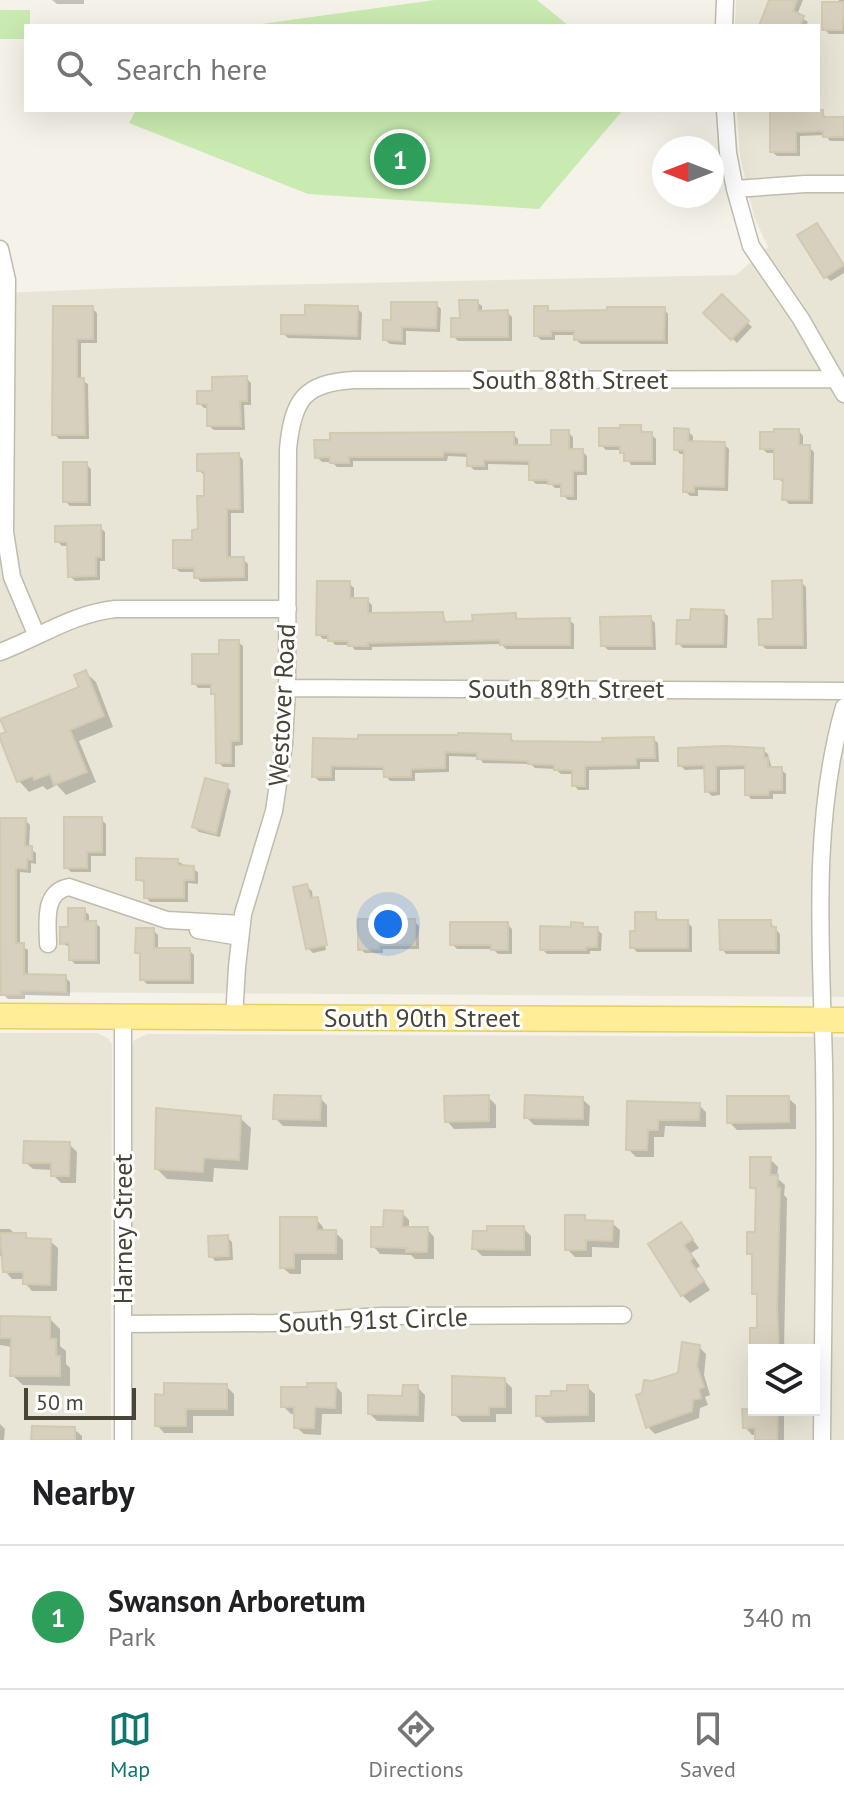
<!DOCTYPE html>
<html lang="en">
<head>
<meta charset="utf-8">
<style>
  :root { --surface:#fff; --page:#f6f6f6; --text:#202124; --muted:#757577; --line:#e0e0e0; --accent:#0f766e }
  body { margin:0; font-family:"PT Sans",sans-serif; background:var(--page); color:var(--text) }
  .controls { position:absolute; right:24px; bottom:24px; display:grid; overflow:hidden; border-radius:0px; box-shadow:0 8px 32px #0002 }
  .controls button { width:72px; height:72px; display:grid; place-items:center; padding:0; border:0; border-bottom:2px solid var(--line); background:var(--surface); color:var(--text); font:40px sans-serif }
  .compass { position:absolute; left:652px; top:136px; width:72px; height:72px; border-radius:50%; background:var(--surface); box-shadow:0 8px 32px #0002; rotate:270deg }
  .scale { position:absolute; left:24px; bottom:20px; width:112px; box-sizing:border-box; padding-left:8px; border:4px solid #484437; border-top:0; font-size:22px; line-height:28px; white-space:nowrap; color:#484437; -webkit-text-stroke:6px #fff; paint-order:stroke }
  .you { position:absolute; left:388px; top:924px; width:28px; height:28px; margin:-20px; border:6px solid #fff; border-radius:50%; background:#1a73e8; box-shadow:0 0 0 12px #1a73e833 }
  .badge { display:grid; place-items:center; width:52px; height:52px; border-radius:50%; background:var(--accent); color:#fff; font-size:26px; font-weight:700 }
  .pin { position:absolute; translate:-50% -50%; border:4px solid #fff; box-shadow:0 2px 8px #0006 }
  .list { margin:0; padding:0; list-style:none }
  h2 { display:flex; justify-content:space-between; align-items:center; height:104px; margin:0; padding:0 32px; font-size:34px }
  h2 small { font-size:26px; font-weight:400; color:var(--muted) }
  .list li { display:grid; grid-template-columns:52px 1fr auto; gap:24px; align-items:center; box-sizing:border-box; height:144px; padding:0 32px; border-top:2px solid var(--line) }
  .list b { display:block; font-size:30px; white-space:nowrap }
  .list p { margin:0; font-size:26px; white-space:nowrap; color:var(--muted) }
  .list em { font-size:26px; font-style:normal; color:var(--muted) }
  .icon { flex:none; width:44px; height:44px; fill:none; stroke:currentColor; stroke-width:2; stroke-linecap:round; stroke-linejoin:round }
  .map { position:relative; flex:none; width:844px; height:1440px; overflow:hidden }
  .search { position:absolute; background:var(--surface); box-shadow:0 8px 32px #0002; left:24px; right:24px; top:24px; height:88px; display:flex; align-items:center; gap:20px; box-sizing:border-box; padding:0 28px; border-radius:0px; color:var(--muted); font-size:30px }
  .sheet { height:248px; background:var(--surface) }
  nav { display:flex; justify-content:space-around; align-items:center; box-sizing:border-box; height:112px; border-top:2px solid var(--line); background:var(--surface); font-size:22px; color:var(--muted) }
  nav a { display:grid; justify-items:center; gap:4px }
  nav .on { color:var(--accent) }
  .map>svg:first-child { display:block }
</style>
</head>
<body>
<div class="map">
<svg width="844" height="1440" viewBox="0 0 844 1440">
  <rect width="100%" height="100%" fill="#f5f2e9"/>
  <path fill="#e9e5d6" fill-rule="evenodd" d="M736,0H844V997L0,992V293L123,288L736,275L768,247L754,217L740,155L737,110H818V26H735Z
    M0,1033H97L108,1038L112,1045L111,1440H0Z
    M148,1034L844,1037V1440H130L131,1048L134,1040ZM754,1350H814V1410H754Z"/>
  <path fill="#c9eab0" d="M435,0H537L569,26H246Z
    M0,10H30V26H26V39H0Z
    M136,110H623L539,209L308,194L129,123Z"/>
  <path fill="#0003" d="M52,0H84V4H57Z
    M771,0H803L797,15L808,22L806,26H761Z
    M839,0H844V34H829L824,29Z
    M772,110L822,112L827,119L844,118V141H830L825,135L800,136V156H777L772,152Z
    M821,230L844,266V273L831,281L826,277Z
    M722,297L752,327L737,343L706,313Z
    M477,302L482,306V313L507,312L512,317V341H458L453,336L462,320Z
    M436,304L441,309L440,332L406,331V345L390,344L385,340L393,322Z
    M55,308H92L97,313V343H81V380L88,384L89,439H59L54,434Z
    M357,308L362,313L361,340L288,338L283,333L307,318Z
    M547,308L552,313L664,309L668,314V344H581L576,340V335H555V340H541L536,335Z
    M246,378L251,383V405H244L245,430H214L209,426V408H204L199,403L214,393Z
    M640,427L645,434H651L656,439V465H631L622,450H606L601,445Z
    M688,431L693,436V443L724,444L729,449L728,491L698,490V496H690L685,491L686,454H680L676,449Z
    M799,431L803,436V447H809L814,452L813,504H789L784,499L785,483L776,478V453H767L762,448Z
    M568,432L573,437V451H582L587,456V475H577V500H568L563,495V488H555L551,484H536L531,479V465L488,464V470H474L469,465V457L448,456L447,461H353V467H337L332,462H322L317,457L513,434L518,439V447H553Z
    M239,455L243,460L244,513H231V559H243L248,564V581L201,582L196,577V572H180L175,568L200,531L206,498L204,475L199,470Z
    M86,464L91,469V506H70L65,501Z
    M100,527L105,532V561H100V580L75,581L70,576L69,546H62L57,541Z
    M801,582L806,587L807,649H766L761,645Z
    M349,583L354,588V600H367L372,605V615L443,614L447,624L475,623L515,615L520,620H569L574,624V649H506L501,644L372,647V650H355L351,645H335L330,639H323L318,634Z
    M723,612L728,616L727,648H683L678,643L692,622Z
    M650,618L655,623L656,650H608L603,645Z
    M238,642L243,646V745L235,746V767H223L218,762V697L213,693V688H198L194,683Z
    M85,672L96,682L113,727L79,741L96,782L66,795L57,785L47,790L43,786L29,792L19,781L81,688Z
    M510,736L515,743L605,744L653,739L658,743L659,762H640V769L589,770V790H578L574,785V774H561L555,769L535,768L531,764L483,763L479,757L449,756V772L415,773V781H390L386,776V770H335V781H319L314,776L315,740Z
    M763,750L768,754L772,769H781L786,774V794H773V799H751L747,794V769L720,770V795L712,796L707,791V769L685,770L680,765Z
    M227,786L231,791L220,837L199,832L194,827Z
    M101,819L106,824V856H91V872H71L66,867Z
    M0,820H25L30,825L29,848L36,853V864L31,863V873L20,872V945L28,950V976L65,977L70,982V996L25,995V999H8L3,994L2,969H0Z
    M177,861L198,872V884L188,883V902H150L146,897V884L138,879Z
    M307,887L312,891L313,900L320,902H317L326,950L313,953L308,948Z
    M84,910L89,915V923H95L100,927V964H75L71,960V948L62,943Z
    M655,914L660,922H687L692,927V952H637L632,947L637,933Z
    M414,921L419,926V949H383V953H365L360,949Z
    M770,922L780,934V954H726L722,949Z
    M507,924L512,929V954H498L493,949H457L452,944Z
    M582,925L586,929H597L602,934L601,951H590V954H547L542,949Z
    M153,930L158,935V950H189L194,955V984H147L142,979V957L137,952Z
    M488,1097L496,1105V1128L454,1129L447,1121Z
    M320,1098L327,1105V1127L283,1126L275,1118Z
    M788,1098L796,1105V1129L737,1130L729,1122Z
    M582,1099L590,1106L589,1126L534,1125L526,1117Z
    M629,1104L699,1105L706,1112V1127L665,1126L664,1137H654V1157H636L628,1149Z
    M240,1118L251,1128L248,1170L214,1168L213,1182L167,1179L157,1169Z
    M69,1144L77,1152L76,1183H61L53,1175V1170L33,1169L25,1162Z
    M770,1159L778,1167L777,1178L785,1185L784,1195L787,1198L784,1350L754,1351L759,1330V1298L754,1293V1258L749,1253L757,1234V1192L752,1187Z
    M402,1213L409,1220V1229H427L434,1237V1259H415L411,1255L380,1254L373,1246L385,1229Z
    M584,1217L589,1222L612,1223L620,1230L619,1248L592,1247V1257H575L567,1249Z
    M316,1219L323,1227V1232H335L343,1240V1260H301V1274H290L282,1267Z
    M681,1224L699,1248L691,1253L700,1266L696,1269L710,1290L690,1303L682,1295L651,1244Z
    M523,1228L531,1236V1256H482L474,1248Z
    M0,1229H10L16,1235H25L31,1240L50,1241L58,1248L57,1291H32L25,1283V1279H12L5,1271V1256H0Z
    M227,1237L232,1242L233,1260L215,1261L211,1256Z
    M0,1318L50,1319L60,1329V1346L66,1351V1364L70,1368V1386L23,1385L12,1375V1347L0,1345Z
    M699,1347L706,1354L704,1375L710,1395L705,1397L708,1405L700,1408L699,1418L655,1434L648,1427Z
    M504,1380L512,1388V1414H496V1422H462L454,1414Z
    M335,1385L342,1393V1414H322L321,1435L304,1434L296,1427V1414H291L283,1406Z
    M226,1386L234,1394V1416H193V1433H164L157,1425L166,1397Z
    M417,1387L425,1395L424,1422L377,1421L370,1414L404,1398Z
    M587,1387L595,1394V1422L546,1423L538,1415L554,1398Z
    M749,1402H754V1410H784V1440H757V1435H752L745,1427Z
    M0,1424L5,1429L4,1440H0Z
    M74,1429L82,1436V1440H33Z"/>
  <path fill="#d7d0be" stroke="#d2c9b1" stroke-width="2" d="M769,0H797L793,11L804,16L800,26H759Z
    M822,2H844L842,30H822Z
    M770,110H823V117H844V137H823V131L796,132V152H770Z
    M817,223L844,265L824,278L797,235Z
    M722,294L749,321L731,340L703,313Z
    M459,300H478V311L508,310V337H451V318H460Z
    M391,302H437L436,328L402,327V341L383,340V320H391Z
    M305,305L358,306L357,336L281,334V315H305Z
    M53,306H93V339H77V378H84L85,435H52Z
    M534,306H548V311L607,310V307H665L664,340H574V331H551V336H534Z
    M247,376V401H240L241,426H207V404H197V391H212V377Z
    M620,425H641V432H652V461H624V453H620V446H599V428H620Z
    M674,428L689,429L688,441L725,442L724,487L694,486V492H683L684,450H674Z
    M774,429H799V445H810L809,500H782L783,479H774V449H760V432H774Z
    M551,430H569V449H583V471H573V496H561V484H548V480H529V461L484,460V466H467V453L444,452L443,457H349V463H330V457L315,458L314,440H330V433L514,432V445H551Z
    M239,453L240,509H227V557H244V577L194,578V568H173V540H192V530L198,529L197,496H204V471H197V454Z
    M63,462H87V502H63Z
    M101,525V557H96V576L68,577L67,542H55V526Z
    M802,580L803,645H759L758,619H773L772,581Z
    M317,581H350V598H368V613L443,612L444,622L473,621L472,615L516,613V619L570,618V645H500V640L368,643V646H348V641H328V635H316Z
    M691,609L724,610L723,644H676L677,620H690Z
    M651,616L652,646H601L600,617Z
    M219,640H239V741H231V763H216L215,694H211V684H192V654H219Z
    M86,670L104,716L70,730L87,772L54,785L50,774L34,780L33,776L17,782L0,739V734L6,732L0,719L79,687L74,675Z
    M458,733L511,734V741L603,742L602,738L654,737L655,758H636V765L585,766V786H572V770H554V765L528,764V761L477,759V753L445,752V768L411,769V777H384L383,767L331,766V777H312L313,738L358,739V735H458Z
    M725,746L764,748V758H768V767H782V790H769L768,795H745V765L716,766V791L705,792L704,765L678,766V748Z
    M205,778L228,784L216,834L192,827Z
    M64,817H102V852H87V868H64Z
    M0,818H26L25,846H32V860L27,859V869L16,868V943H24V974L66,975V992L21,991V995H1Z
    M136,858L178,859V865L194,866V880H184V898H144V880H136Z
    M307,884L310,898L318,897L327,945L306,949L293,887Z
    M68,908H85V921H96V960H69V943L60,944V927H68Z
    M635,912H656V920H688V948H630V931H635Z
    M358,919H415V945H379V949L358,950Z
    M719,920H771V927H776V950H720Z
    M450,922H508V950H491V945H450Z
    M571,922L583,923V927H598L597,947H586V950H540V926L571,927Z
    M136,928H154V948H190V980H140V953H135Z
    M274,1095L321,1096L320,1120L273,1119Z
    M489,1095V1121L445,1122L444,1096Z
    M525,1095L583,1097V1119L524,1118Z
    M727,1096H789V1122L727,1123Z
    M627,1101L700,1103L699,1120H658V1130H648L647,1150H626Z
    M156,1108L241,1116L239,1160L204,1158L203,1172L155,1169Z
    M24,1141L70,1142L69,1176H51V1163H23Z
    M750,1157H771L770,1175H778L777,1188H780L777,1309L779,1350H750V1328H757V1294H752V1254H747V1232H755L756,1188H750Z
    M384,1210L403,1211L402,1227H428L427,1252H406V1248L371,1247V1227H383Z
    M565,1215H585V1220L613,1221L612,1241L586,1240V1250H565Z
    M280,1217H317V1230H336V1253H294V1268H280Z
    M681,1222L693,1239L684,1245L693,1258L690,1261L704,1281L681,1296L648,1244Z
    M487,1226H524V1250L472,1249L473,1231H487Z
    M0,1233H26V1238L51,1239L50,1285L23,1284V1272H3Z
    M228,1235L229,1256L209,1257L208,1236Z
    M0,1316L50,1317V1339H56V1356H60V1376H10L11,1338H0Z
    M682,1342L700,1345L697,1366L704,1387L699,1389L701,1398L693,1400L692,1411L646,1428L636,1395L642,1393L644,1380L652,1381L678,1373Z
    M452,1376L505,1378V1407H489V1415H452Z
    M164,1383L227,1384V1409H186V1426H155V1394L164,1395Z
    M307,1383H336L335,1408L315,1407L314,1428H294V1407H281V1387H307Z
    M403,1385H418V1415L368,1414V1395L402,1396Z
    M567,1385H588V1415L536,1416V1396H551V1391H567Z
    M742,1409L778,1410L777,1440H755V1428H743Z
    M32,1426L75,1427V1440H31Z"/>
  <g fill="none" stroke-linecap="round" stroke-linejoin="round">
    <g stroke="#c0bcab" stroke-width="19">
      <path id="street" d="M724,26L725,0
        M725,110L728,153L735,189L751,246L801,319L844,394
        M735,189L805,184H844
        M0,249L7,280L5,532L12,577L36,634
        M0,652C40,637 72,614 115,609H288
        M287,688L844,691
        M198,930L240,937
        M48,944C48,924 42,892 69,887L167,920L242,924
        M234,1018L237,967L243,914L274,811L284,744L287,688L288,449C293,399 304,383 354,380L835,379
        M123,1324L274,1323L381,1316L623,1315
        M123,1440V1017
        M822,1440C823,1315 826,1189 824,1063C821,946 811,822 844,707"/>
    </g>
    <g stroke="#e7cf64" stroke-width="27">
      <path id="primary" d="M0,1016L844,1020"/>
    </g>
    <use href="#street" stroke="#fff" stroke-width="16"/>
    <use href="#primary" stroke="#ffee97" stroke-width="24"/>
  </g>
  <g text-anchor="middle" stroke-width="6" stroke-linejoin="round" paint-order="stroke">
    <g font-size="26" fill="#484437" stroke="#fff">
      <text x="570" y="389">South 88th Street</text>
      <text x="566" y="698">South 89th Street</text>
      <text transform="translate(282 705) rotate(-87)" y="9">Westover Road</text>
      <text x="422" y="1027">South 90th Street</text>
      <text transform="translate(123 1229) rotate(-90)" y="9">Harney Street</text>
      <text transform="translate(373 1320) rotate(-2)" y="9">South 91st Circle</text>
    </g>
  </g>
</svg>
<div class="controls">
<button><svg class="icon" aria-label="layers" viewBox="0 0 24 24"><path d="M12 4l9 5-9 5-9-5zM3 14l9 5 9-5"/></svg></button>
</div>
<svg class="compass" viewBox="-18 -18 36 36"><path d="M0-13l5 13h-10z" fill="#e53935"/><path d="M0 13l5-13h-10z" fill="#757577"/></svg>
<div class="scale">50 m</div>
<div class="you"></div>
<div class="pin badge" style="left:400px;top:159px;background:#2e9e5b">1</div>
<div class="search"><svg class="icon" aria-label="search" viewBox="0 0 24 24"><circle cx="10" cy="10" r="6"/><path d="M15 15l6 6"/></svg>Search here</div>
</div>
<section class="sheet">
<h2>Nearby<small></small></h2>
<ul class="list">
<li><span class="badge" style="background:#2e9e5b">1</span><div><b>Swanson Arboretum</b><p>Park</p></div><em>340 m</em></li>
</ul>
</section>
<nav>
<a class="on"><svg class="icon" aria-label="map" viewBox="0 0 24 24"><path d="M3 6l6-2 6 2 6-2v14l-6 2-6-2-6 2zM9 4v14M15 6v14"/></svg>Map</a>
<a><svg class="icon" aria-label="directions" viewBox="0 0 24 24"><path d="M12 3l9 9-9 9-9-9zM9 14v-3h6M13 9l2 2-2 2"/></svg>Directions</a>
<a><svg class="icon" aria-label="saved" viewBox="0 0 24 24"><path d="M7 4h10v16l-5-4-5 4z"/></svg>Saved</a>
</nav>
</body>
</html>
